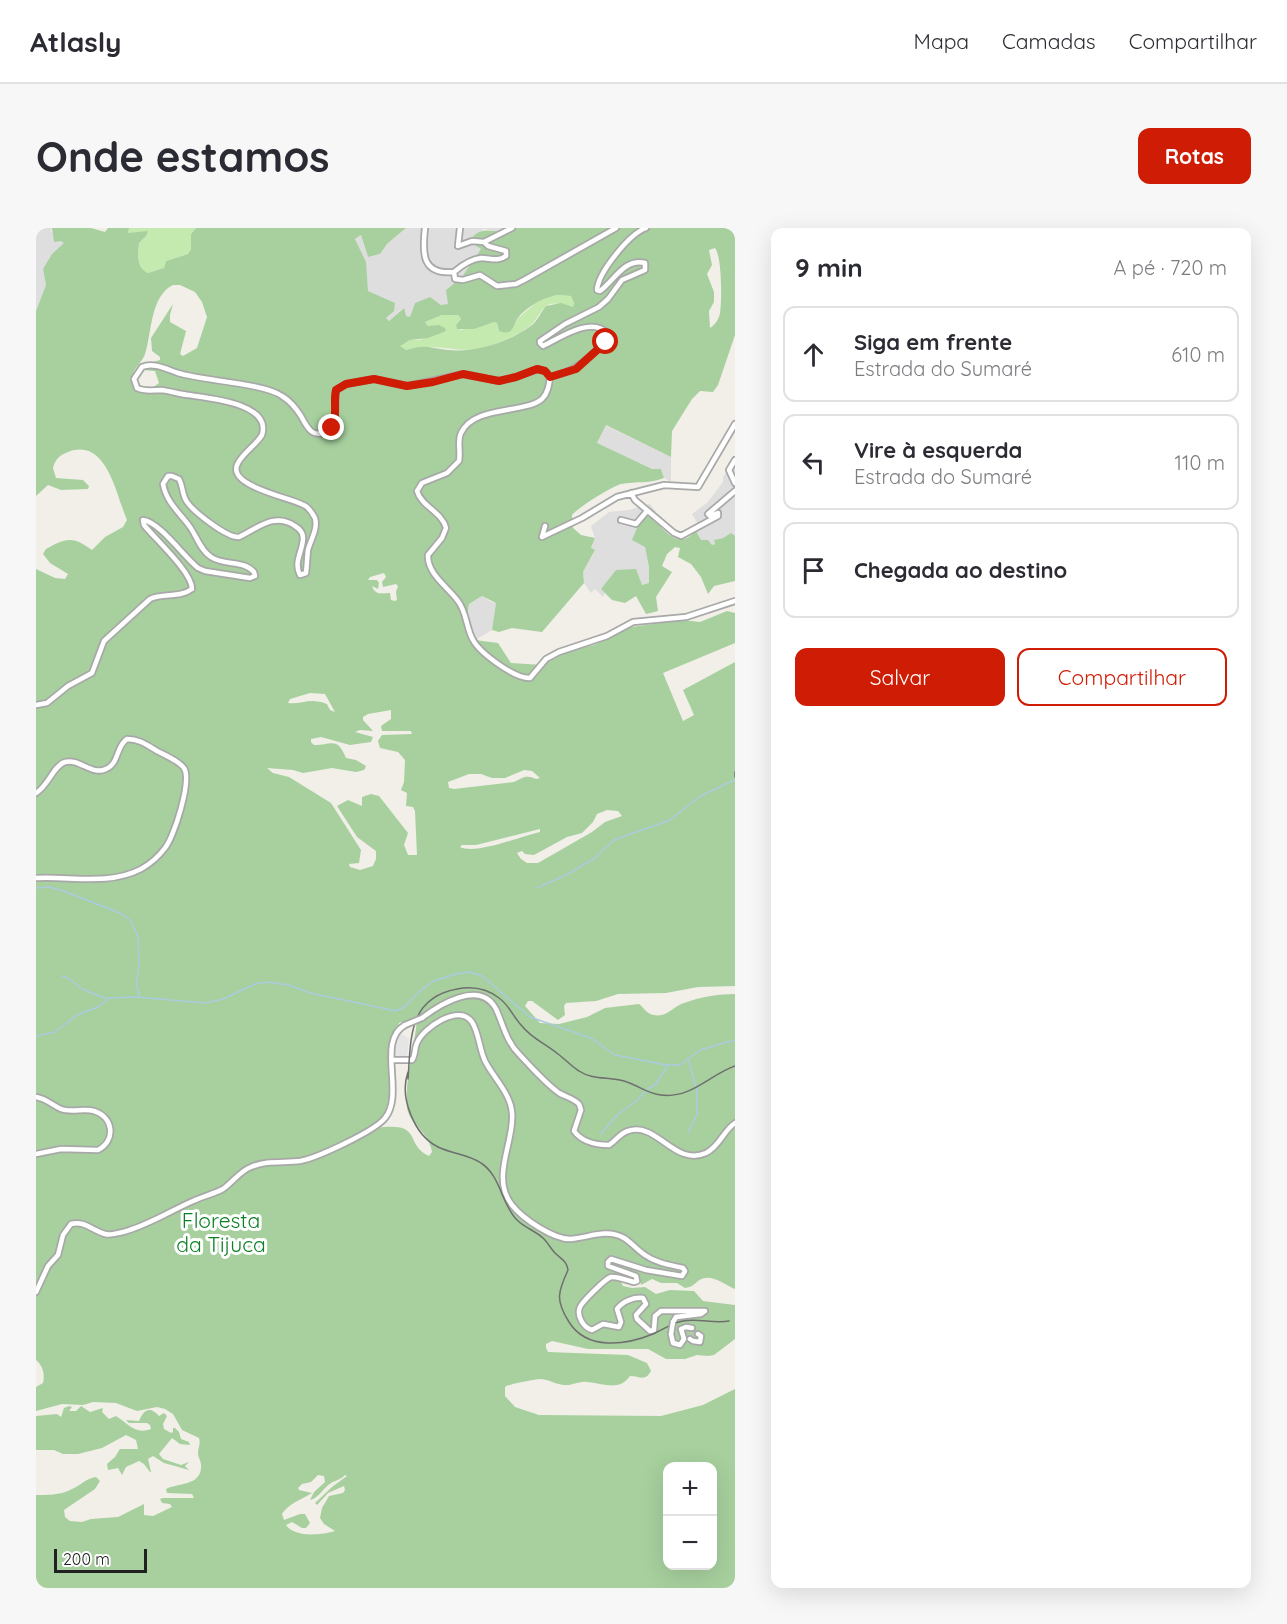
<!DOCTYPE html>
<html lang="pt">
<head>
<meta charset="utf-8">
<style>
  :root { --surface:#fff; --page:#f7f7f7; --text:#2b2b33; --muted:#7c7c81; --line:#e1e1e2; --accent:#cf1c04 }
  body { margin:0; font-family:Quicksand,sans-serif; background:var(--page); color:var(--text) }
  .controls { position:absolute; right:18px; bottom:18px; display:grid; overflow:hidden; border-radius:12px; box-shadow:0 6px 24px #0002 }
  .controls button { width:54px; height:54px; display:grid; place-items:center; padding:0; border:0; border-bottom:2px solid var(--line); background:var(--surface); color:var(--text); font:30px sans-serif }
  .scale { position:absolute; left:18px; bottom:15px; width:93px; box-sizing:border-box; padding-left:6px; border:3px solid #212121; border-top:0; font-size:16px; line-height:21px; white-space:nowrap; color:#212121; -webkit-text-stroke:4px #fff; paint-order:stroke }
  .stop { position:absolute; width:18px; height:18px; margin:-14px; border:4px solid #cf1c04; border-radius:50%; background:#fff }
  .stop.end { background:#cf1c04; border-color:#fff; box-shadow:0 2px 6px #0008 }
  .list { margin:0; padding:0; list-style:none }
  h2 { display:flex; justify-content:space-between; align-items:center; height:78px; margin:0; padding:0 24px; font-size:26px }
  h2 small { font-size:20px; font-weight:400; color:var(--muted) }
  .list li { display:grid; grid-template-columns:39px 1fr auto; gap:18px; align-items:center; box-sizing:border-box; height:96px; margin:0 12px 12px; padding:0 12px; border:2px solid var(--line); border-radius:12px }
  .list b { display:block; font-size:22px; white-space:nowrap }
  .list p { margin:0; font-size:20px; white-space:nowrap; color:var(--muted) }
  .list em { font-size:20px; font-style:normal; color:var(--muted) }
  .actions { display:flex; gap:12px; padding:18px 24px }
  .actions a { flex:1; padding:14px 0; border:2px solid var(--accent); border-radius:12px; text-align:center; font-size:21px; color:var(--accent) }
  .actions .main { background:var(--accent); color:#fff }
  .icon { flex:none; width:33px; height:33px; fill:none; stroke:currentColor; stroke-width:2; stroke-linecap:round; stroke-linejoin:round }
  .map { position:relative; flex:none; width:699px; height:1360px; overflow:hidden; border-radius:12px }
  header { display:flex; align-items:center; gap:36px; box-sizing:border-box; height:84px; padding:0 30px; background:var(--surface); border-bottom:2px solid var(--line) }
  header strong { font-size:28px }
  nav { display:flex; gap:33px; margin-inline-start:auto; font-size:21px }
  .intro { display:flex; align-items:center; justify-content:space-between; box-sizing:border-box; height:144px; padding:0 36px }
  h1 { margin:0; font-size:42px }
  .button { padding:15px 27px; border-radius:12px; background:var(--accent); color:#fff; font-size:21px; font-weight:700 }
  main { display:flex; gap:36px; padding:0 36px }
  aside { flex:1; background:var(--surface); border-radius:12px; box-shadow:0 6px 24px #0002 }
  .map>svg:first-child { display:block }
</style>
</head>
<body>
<header>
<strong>Atlasly</strong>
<nav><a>Mapa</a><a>Camadas</a><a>Compartilhar</a></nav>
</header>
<div class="intro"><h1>Onde estamos</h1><a class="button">Rotas</a></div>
<main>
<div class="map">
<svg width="699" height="1360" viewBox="0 0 699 1360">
  <rect width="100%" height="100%" fill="#f1efe8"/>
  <path fill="#dfdede" d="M0,0H16L15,3L29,15L7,41L10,57L0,83Z
    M370,0H467L463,3L447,1L445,21L412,68V76L406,77L399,74L379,75L374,89H370L367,80L353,93L350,90L359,76L332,63L329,34L319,11L325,7L332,29L344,26L351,16Z
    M569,197L635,229V254L628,250L625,241H616L561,216Z
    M699,232V317L687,310L678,312L679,316L676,317L665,312L660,303L664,300L656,286L671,275L687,254V249Z
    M614,276L620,284L617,291L609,286L602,298L609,318L613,339V356L606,357L577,348L565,361L569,365L567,369L559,361L555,365L548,355L547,344L559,323L555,321L559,310L555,298L573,284L593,282Z
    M446,368L455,374L460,375L459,383L456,402L439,412L431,388L433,376Z"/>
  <path fill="#c5eab0" d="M93,0H160L155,6V21L152,26L130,33L128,40L112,45C100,40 102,26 103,15L110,8L92,5Z
    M523,67L535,68L538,75L537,79C530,78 520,74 514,76C505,79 502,91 495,97C482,107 468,113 454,118C425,129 397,112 370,122L363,118L374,112H383L409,103L392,98L389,94L406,87H422L425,91L420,97L421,100L425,102L458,94L461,95L463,103L475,102L482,90L500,75L515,68Z"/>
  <path fill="#a7d09e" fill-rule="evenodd" d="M16,0H55L69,4L72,0H93L92,5L112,3L110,8L103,15C102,26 100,40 112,45L128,40L130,33L152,26L155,21V6L160,0H370L351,16L344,26L332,29L325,7L319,11L330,34L332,63L359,75L358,83L350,90L353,93L368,80L370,88L374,89L379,75L394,69L405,77L412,76L410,62L425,50L445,21L434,14C439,1 450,2 463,3L467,0H699V107L682,157L677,164L664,163L656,171L636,203L635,229L570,197L561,215L616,241H625L628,250C614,256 600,253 585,256C575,259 543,279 536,287L537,300L545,307L559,310L555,320L559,322L547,344L548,355L506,404L476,400L463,404L456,402L460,375L446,368L433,376L431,388L439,412L462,415L475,435L507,437L533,423L558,417L595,399L647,392L664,394L691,383L699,385V415L627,445L647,493L658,487L647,462L699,434V758L662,759L630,765L582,766L560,773L530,775L528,778L529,787L522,792L496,773H492L489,778L504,795L523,796L551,789L569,780L603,776C608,780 611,786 618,787C630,790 638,778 648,775C664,769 682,766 699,766V1061C687,1056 674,1044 662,1053C657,1057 656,1059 649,1060L641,1055H625L616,1051L605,1057L604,1049L601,1046L600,1052H584L587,1058L596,1060L609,1059L620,1066L634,1062L658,1063L667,1073L699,1077V1111L678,1127L672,1128L661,1127L649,1131H630L612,1121H552L516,1113L510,1116V1120L512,1124L592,1127L611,1135L615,1143C609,1154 604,1148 594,1148C583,1164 567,1155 551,1154C545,1153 539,1156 533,1157C522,1158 515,1152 505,1151C501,1151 472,1156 469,1159V1168L479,1179L503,1187L625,1188L667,1177L699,1161V1360H0V1267C11,1267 24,1267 34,1262C44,1258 50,1250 60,1249L64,1253L59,1261L28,1282L29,1289L34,1293L46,1294L55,1291L82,1289L108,1276V1287L117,1288L136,1279L134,1276L126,1275L124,1271L127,1270H158L156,1266L131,1265L130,1261C141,1255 164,1258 165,1240C166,1234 162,1230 162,1225C162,1219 165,1217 163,1210L146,1202L137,1186L129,1181L121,1179L101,1183L80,1175L57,1174L47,1177L26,1176L0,1183V1159L7,1155C9,1146 7,1138 0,1132V341L19,350L29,351L32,346L14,335L7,326L10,321C31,310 36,308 56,322L69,309L87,299L91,292C80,267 71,209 32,224C24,227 19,231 17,240L20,250L47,252L53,258L52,261L25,262L12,257L0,268V83L10,57L7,41L16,26L28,15L25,13L18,14ZM679,20C686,29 686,72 684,85C683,91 679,97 674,100L673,83L678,74V64L671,46L676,37L673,22ZM137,57H144L159,64L166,74L171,89L161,120L147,128L144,126L150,103L134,94V87L137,76L115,110L116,123L124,129V132L113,135L106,142L119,143L123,155L115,161L103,164C100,159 95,153 97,146C99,139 107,133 109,126C116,105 114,68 137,57ZM523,67L535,68L538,75L537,79L525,75L510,78C505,84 502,92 496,97C473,114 441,125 412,122C394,120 389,116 370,122L364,118L374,112L392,110L410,103L409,100L403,97L392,98L389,94L406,87H422L425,91L420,97L421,101H438L458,94L461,95L463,103C466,104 469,105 473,104C477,102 479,95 481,91C489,80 509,68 523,67ZM348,345L350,349L346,354L347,359L360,356L362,358L360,364L361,372L359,373L355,372L354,365C347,365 339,368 336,358L342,361L343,355L341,352H332L334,349ZM274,465L289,466L299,484L294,482L291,476C273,469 266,477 252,475L254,471ZM355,482V491L345,498L346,503H375L376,506L346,507L342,513L344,520L362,524L369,532L368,554L365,562L371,565L370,578L377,579L379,583L381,627H372L368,617L372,605L343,568L335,566L326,569V578L312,572L301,578L321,609L340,623V631L337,638L324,642L314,639L313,636L323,635L325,622L295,575L253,549L237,545L231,540L257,542L267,545L296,540L320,544L328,542L330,538L320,532L310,530C301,508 296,517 278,517L275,514V511L285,509L314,517L335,514L337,509L319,504L324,502L337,503L327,492V489L332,486ZM488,542L496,543L504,550L500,551C490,546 486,550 478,554L418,561L413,560L412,554L433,546H445L456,550H469ZM571,582L582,583L586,588L569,594L556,604L502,635H491L485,631L481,625L486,623L489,626L498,627L531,609L546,605L557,594L561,586ZM504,601V604C485,608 441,627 424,619L426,617H440ZM381,790C380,813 366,864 372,884C377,898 393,905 396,924L393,928C367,916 389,893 339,900C342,895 347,890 350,885C366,859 353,825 363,795ZM632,1238H676V1338H632ZM282,1247L288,1248L289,1254L278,1264L274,1272C283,1270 287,1260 295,1255C300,1252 304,1252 309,1247L311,1248L296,1259L279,1275L281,1277L292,1265L308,1258L309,1262L307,1265L293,1268L286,1280L284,1290L288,1296L299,1303C285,1307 259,1310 250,1297L256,1294L266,1300H270L274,1295L269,1286H264L248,1292L246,1286C252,1276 266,1271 276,1265L263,1262L262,1260L266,1256L275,1254Z
    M609,286C629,298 639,325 660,303L665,312H672L676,317L679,316L678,312L687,310L695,305L699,308V353L678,358L672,366L665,349L655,336L642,329L644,320L639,319L631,326L626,338L636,344L620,369L622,383L610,386L600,368L589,375L576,372L565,361L580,342L600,341L606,357L613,355V339L609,319L596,312L602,298L601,296Z
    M33,1178L36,1179L33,1183H40L45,1178L54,1184L67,1180L66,1184L73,1191L80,1188C93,1196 99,1207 115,1201L114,1197L111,1195H93L90,1192L103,1193C108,1181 114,1178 123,1188L128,1185L131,1188L127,1196L128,1201L135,1205L137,1204V1200H139L143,1204L145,1211L153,1214L154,1217L144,1216L136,1210L123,1226L127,1231L145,1237L153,1234L149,1238L153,1242L128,1235L117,1228L112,1231L115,1244H114L108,1236L103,1233L90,1239L86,1247L82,1240L72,1242L71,1236L79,1229L84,1221H102L100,1212L90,1207L66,1220L42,1226H27L18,1222H0V1188L21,1186L25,1189L28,1180Z"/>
  <path fill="#e5e5e5" d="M361,804L373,810L371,830L358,828V810Z"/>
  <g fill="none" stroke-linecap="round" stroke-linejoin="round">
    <path stroke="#aaccde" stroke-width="1.5" d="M0,660L13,659L28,663L86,686L95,693L102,709L103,736L100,756L104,769
      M501,660L532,646L559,630L578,612L634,592L663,569L698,552
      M26,748L34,751L46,761L71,771
      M0,808L19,804L41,787L62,779L73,770L99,769L170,775L187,771L219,756L230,754L253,757L274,765L360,783L368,779L386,761L398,753L420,746L434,744L446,748L494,789L555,810L579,827L630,837H644L664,822L699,812
      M652,832L661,862V887L652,905
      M565,906L581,887L599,874L613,860L620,856L632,837"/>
    <path stroke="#c7c6c0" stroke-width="4.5" stroke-dasharray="4.5 2" stroke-linecap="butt" d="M654,1111L656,1100"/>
    <g stroke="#a8a8a8" stroke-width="8">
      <path id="minor" d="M389,0C386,26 386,47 418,44
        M424,0L422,18L436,13L448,14
        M476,0L448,14L452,18L470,23V28C462,34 454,30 445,30C435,31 425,38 418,44L419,51L427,52L444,47L461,58L480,56L488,52L580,0
        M514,149C513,157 512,165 506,171C488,186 438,177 425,205C421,213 425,224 423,233L411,245L386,255L381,263C385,278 406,284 410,300L406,310L392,327C391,346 412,359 422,373C431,385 430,400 437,412C444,425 479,451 494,450L510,431L523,424L571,408L597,394L650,389L699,373
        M699,232L693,242L699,255
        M595,265L599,272L638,305L645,308L682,288V285L674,288L672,286L699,263
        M585,292L600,296L611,283
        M509,298L506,309L546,290L581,269L628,257L662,259L699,196
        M0,477L11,475L32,458L56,445L68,413L114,371C127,365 144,370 156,361C156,344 119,311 108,297L107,292C124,294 148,329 162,340L169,343L214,350L219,348L218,344C208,332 188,338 175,329C165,323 161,309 154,299C144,285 130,274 127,256L132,248H136L143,251C147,258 146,267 151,274C158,284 191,310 203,309C222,300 238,284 259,298C264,301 267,304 267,310C267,323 257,334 264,347L270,345C271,337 271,330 272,322C275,311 282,301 279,290C277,286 274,282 271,279C260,270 188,259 202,235C208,224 220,217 226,207C236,175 172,170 152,167C143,166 134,163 125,162C117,162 109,164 101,160L98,151L106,139C117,134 130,141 142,145C168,153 227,155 246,168C254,173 260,180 265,188C272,201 276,210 292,204L299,193L300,162L310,156L338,151L371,158L427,146L463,153L480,149L502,141L509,143L514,149C541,143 550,132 570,113L571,105C555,88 524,110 507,118L504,115V113L529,96L563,79L572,71L586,52L609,42V35C588,30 578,53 564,63L561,62C562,45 593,6 610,0
        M0,565C13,557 17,538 29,534C43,530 56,548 70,541C83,536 80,518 91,511C103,511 111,517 121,523C129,527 143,533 148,540C156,553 138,609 129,620C123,628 114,636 105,641C72,658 35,648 0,650
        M386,790C403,777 444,751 460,781C467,796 470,813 483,826C495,839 509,855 523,865C530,869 537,870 543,876L545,882L538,903C546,914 560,917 573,917C580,913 584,905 592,903C621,893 638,939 670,925C684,918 687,903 699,895
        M357,832H376C380,827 378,821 381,815C387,800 423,775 436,794C443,805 443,820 449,833C457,849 475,866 476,885C479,913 454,949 476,977C487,991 517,1011 534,1011C552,1010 570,1000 588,1010C595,1014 601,1022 609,1027C620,1035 634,1037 647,1040L649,1043L646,1048L610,1042L575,1031L572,1034V1038L600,1048L601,1053L598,1054C592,1053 582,1048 575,1049C569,1051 546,1074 544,1079C540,1088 548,1100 556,1102L567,1096L583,1099L585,1094L581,1081C587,1073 598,1069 607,1070L610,1076L600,1087L601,1091L614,1103L618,1102L619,1088L625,1083H669L665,1086L640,1089L637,1094
        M0,869C11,871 16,877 25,881C35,885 48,880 58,883C78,889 80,913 62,922L25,921L0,926
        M0,1064L12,1038L22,1027L27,1007L35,996C48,992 57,1003 69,1006C75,1008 81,1005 87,1004C111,998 134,983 157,973C167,968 178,966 187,961C197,954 204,943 215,939C231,932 248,935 264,933C281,930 339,903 349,890C369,866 340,813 369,797
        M635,1106L637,1115L644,1117L648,1111L645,1101L650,1099L656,1100
        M654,1111L657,1113L664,1114L665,1108L662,1106"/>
    </g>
    <use href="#minor" stroke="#fff" stroke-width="4.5"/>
    <path stroke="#6f6f6f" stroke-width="1.5" d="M699,544V549
      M372,844C363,869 378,907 402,919C416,926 432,926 445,935C465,948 465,976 481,992C489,1000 500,1003 508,1011C512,1015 515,1021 519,1025C525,1031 531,1033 532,1042C522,1064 519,1072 533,1094C551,1123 590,1117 617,1106C628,1101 636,1095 647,1093C663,1090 678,1096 693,1093
      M372,851C375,811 372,770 421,761C437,758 450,760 463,770C474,778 477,789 486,798C495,810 510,816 522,826C529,831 535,838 543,843C558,853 575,848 591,854C603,858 612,866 625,867C655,871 673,847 699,838"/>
    <g stroke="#a8a8a8" stroke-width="8" stroke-linecap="butt">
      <path id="minor-bridge" d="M369,797L386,790
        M635,1106L637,1094"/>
    </g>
    <use href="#minor-bridge" stroke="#fff" stroke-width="4.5"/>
  </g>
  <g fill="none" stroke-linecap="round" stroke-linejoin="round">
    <path stroke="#cf1c04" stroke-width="8" d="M296,200C302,187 297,175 300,162L310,156L338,151L371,158L397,154L427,146L463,153L480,149L501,141L509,143L514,149L540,141L570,114"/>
  </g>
  <g text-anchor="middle" stroke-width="6" stroke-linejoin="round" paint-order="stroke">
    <g font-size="21" fill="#0e8025" stroke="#fff">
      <text x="185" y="1000">Floresta<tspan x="185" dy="24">da Tijuca</tspan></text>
    </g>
  </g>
</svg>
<div class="controls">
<button>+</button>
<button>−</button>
</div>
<div class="scale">200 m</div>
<div class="stop" style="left:570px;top:114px"></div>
<div class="stop end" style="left:296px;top:200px"></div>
</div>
<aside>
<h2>9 min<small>A pé · 720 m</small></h2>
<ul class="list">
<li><svg class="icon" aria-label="ahead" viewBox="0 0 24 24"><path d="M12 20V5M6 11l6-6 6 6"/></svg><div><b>Siga em frente</b><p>Estrada do Sumaré</p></div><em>610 m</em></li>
<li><svg class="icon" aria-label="left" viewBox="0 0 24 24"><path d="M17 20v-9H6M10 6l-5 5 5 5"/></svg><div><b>Vire à esquerda</b><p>Estrada do Sumaré</p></div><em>110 m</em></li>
<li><svg class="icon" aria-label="arrive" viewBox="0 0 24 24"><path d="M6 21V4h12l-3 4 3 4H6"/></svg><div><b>Chegada ao destino</b></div></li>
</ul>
<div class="actions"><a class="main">Salvar</a><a>Compartilhar</a></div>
</aside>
</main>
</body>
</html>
